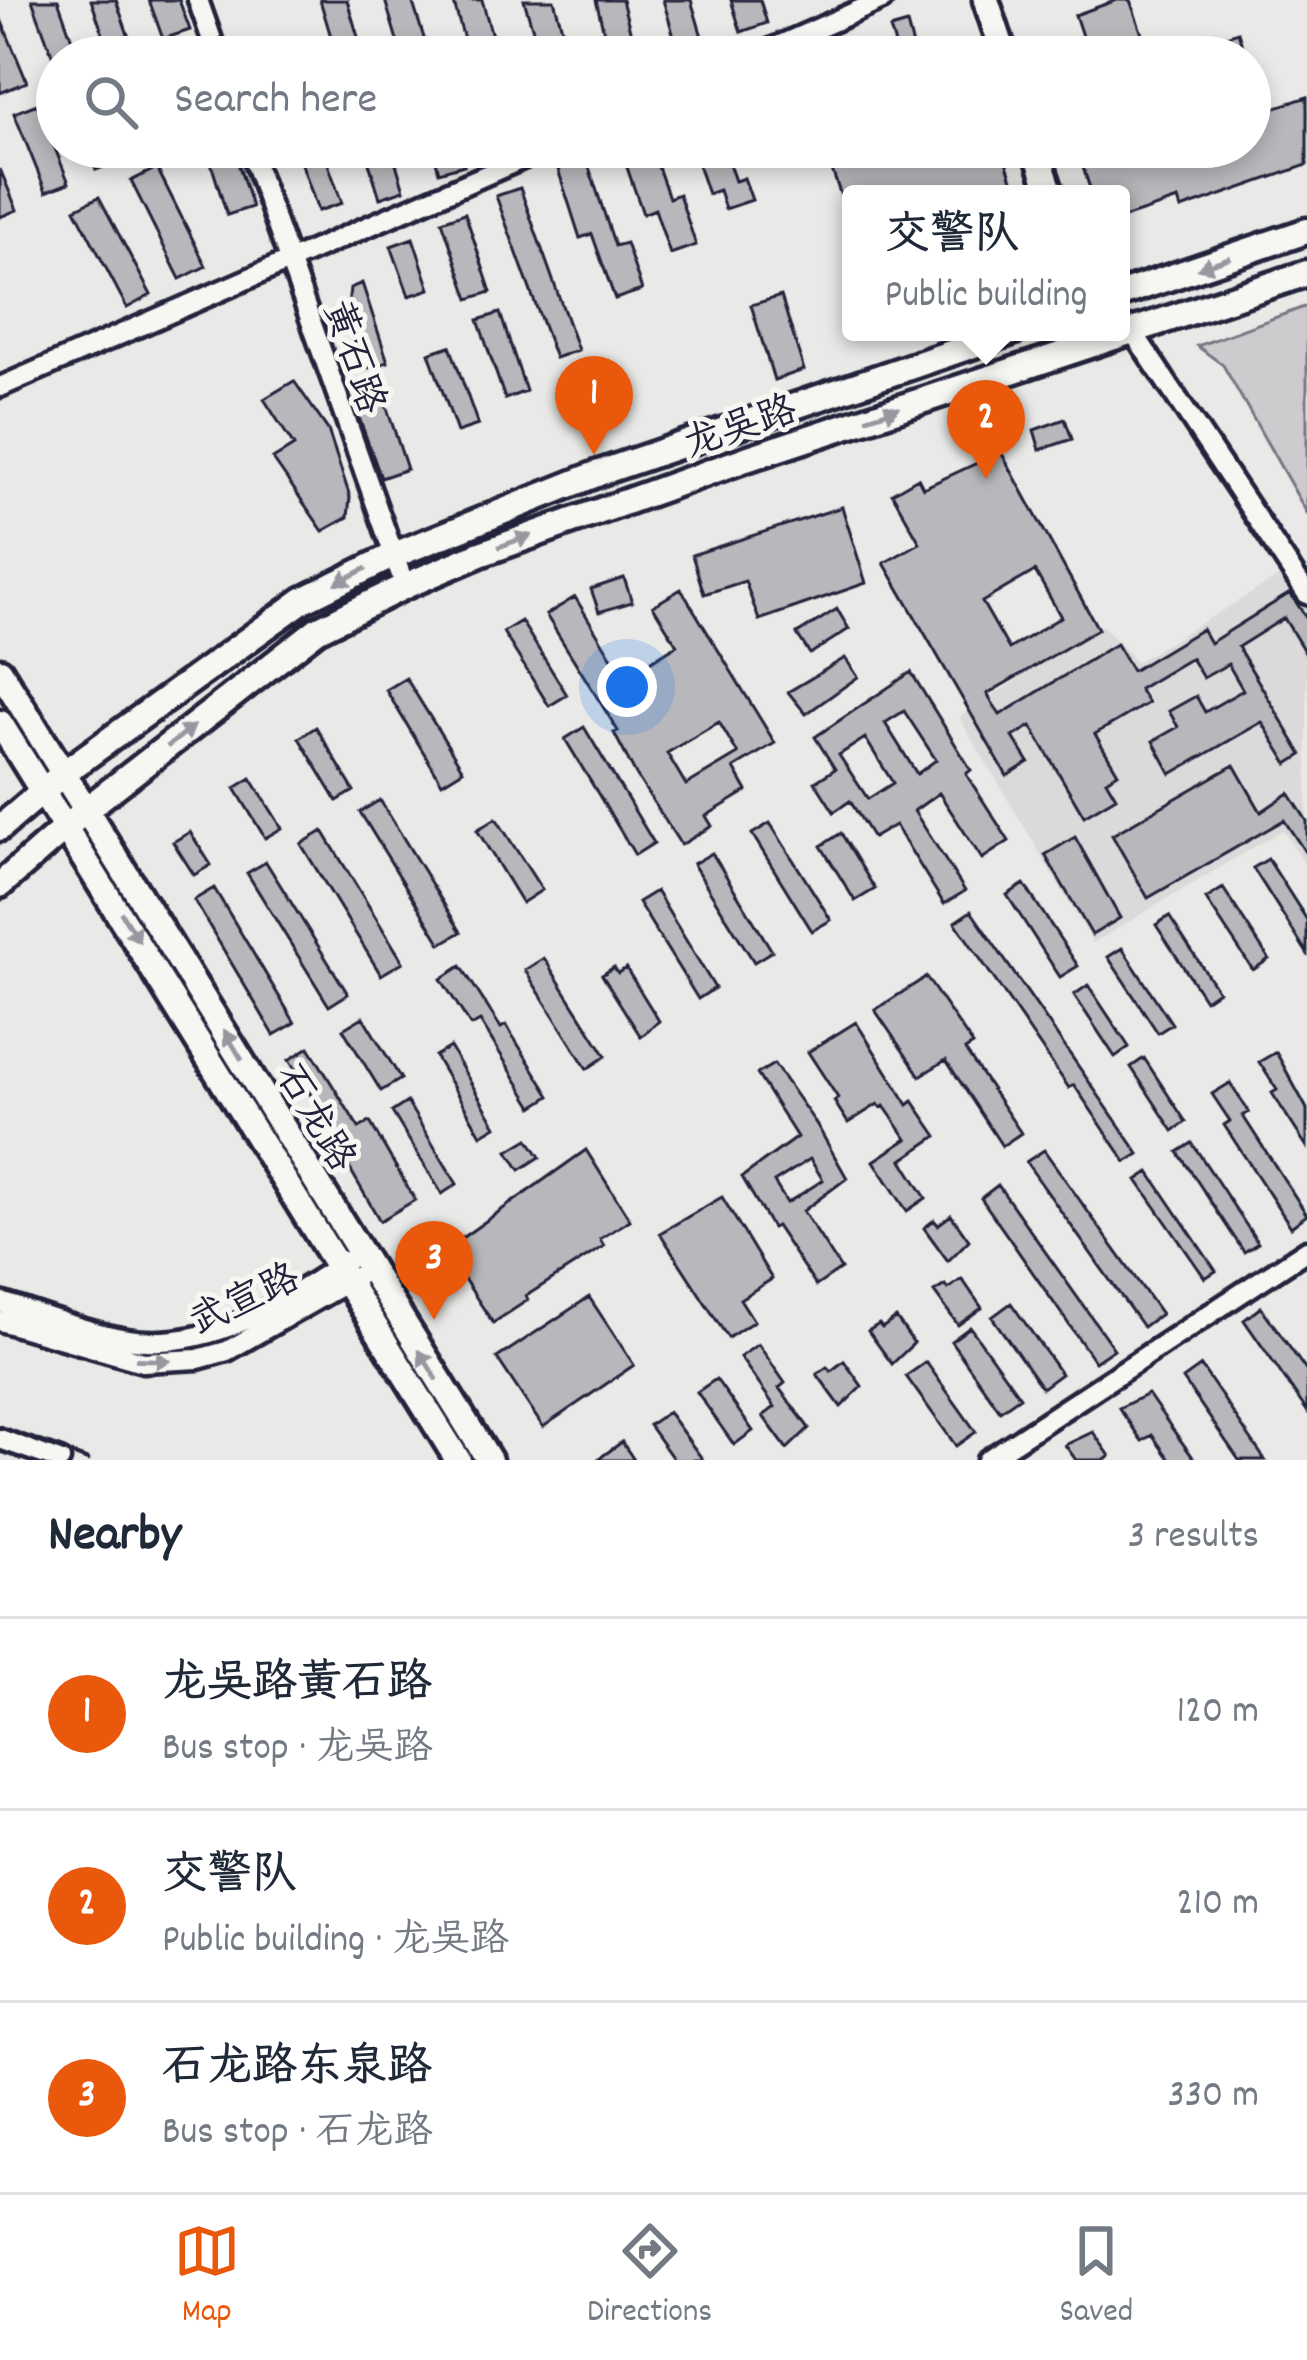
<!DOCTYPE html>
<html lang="en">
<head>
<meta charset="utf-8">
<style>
  :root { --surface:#fff; --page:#f2f2f3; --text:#1f2937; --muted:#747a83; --line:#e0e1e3; --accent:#ea580c }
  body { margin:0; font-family:Dekko,"LXGW WenKai TC",sans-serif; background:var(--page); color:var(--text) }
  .you { position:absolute; left:627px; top:687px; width:42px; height:42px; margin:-30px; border:9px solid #fff; border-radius:50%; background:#1a73e8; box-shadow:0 0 0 18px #1a73e833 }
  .badge { display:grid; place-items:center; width:78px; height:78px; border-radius:50%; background:var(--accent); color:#fff; font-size:39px; font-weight:700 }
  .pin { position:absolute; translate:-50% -99px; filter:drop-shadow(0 3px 6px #0008) }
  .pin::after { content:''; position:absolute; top:63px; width:42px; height:36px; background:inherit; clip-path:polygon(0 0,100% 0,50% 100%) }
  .popup { position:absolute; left:842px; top:185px; width:288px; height:156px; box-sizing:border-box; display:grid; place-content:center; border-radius:12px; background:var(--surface); filter:drop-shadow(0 3px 9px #0005); font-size:39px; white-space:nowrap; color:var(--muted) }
  .popup b { font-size:45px; color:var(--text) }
  .popup::after { content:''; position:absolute; left:50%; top:100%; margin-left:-24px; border:24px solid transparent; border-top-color:var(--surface) }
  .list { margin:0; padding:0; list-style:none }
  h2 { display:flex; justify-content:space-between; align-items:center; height:156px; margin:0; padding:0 48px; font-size:51px }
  h2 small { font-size:39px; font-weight:400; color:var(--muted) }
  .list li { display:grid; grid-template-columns:78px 1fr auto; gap:36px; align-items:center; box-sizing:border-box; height:192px; padding:0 48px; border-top:3px solid var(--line) }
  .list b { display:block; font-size:45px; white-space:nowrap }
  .list p { margin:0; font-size:39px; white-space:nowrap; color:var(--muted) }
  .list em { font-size:39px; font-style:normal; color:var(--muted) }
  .icon { flex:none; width:66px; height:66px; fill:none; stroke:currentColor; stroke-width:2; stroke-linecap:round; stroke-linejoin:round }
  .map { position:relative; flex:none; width:1307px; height:1460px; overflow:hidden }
  .search { position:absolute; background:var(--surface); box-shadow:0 6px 18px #0003; left:36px; right:36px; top:36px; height:132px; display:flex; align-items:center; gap:30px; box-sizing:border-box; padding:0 42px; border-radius:66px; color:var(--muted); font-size:45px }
  .sheet { height:732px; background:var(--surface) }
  nav { display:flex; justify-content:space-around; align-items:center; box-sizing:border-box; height:168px; border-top:3px solid var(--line); background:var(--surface); font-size:33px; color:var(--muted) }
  nav a { display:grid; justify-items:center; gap:6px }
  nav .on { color:var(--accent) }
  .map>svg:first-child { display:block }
</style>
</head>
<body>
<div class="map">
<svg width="1307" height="1460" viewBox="0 0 1307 1460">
  <rect width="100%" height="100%" fill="#e9e9e7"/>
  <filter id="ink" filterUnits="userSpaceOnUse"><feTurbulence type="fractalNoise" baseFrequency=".00833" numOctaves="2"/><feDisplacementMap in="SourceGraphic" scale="24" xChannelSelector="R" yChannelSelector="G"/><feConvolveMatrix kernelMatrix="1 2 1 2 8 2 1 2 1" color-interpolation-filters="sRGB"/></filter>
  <g filter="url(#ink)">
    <path fill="#dadada" d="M1285,573L1307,607V868L1283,830L1093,943L959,717L1102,625L1136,662Z"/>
    <path fill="#ccccce" stroke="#777784" stroke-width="3" d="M1307,306V513L1223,365L1197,346Z"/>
    <path fill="#b8b8bc" stroke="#22223b" stroke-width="3" fill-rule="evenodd" d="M32,0H58L78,57H53Z
      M91,0H116L134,52L111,57Z
      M149,0H179L190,30L163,39Z
      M320,0H347L364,57H337Z
      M385,0H412L430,57H402Z
      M453,0H482L498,57H469Z
      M524,0H554L570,57H541Z
      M596,0H622L637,57H610Z
      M663,0H691L706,50L680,57Z
      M731,0H760L767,23L741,32Z
      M1117,0H1130L1150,57H1089L1075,15Z
      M0,17L27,82L0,93Z
      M907,24L916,57H899L890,29Z
      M1238,32L1246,57H1170V55Z
      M851,40L858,57H810Z
      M1250,73L1265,111L1307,97V165L1181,209L1178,200L1121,219V194H1092L1076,147H1250Z
      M37,104L69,183L46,192L14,113Z
      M87,147H113L119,161L96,170Z
      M206,147H233L252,207L227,215Z
      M296,147H322L342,203L318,211Z
      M364,147H391L404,190L380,198Z
      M432,147H458L464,165L439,172Z
      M620,147H651L669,198L679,194L696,245L670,254L655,209L643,214Z
      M692,147H723L735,181L744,178L752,200L725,209L719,190L708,194Z
      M824,147H1001L1017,194H851L849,219Z
      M583,149L615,246L626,243L642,290L615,299L592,234L580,238L555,160Z
      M157,168L206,266L180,279L131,181Z
      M0,169L17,210L0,217Z
      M520,188L578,350L555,358L496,196Z
      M99,197L151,295L127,308L75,209Z
      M465,213L491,292L469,299L442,221Z
      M413,238L430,289L409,296L391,246Z
      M362,283L388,362L365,369L362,360L357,361L351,345L358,340L352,324L344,326L339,310L348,306L350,288Z
      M781,296L804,370L774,380L751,305Z
      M500,313L526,391L505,399L478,320Z
      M450,346L478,425L457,432L429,353Z
      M294,381L328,430L350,497L348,517L323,531L273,459L294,446L264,399Z
      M385,402L407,469L381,478L357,412Z
      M1065,419L1072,439L1040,450L1034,430Z
      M1001,452L1098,629L987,694L1000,715L1116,644L1132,671L1202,629L1210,643L1290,593L1307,619V656L1284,618L1238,647L1302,755L1288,764L1262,722L1171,774L1153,741L1178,727L1169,711L1196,696L1205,712L1243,690L1228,664L1203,678L1191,658L1139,689L1148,703L1095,734L1118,773L1106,780L1116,797L1084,816L1031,726L1013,737L1029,762L1007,776L884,563L920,543L892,493L918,478L923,488ZM1035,571L1061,617L1009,649L982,602Z
      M842,507L866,583L759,620L745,581L704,594L692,555Z
      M624,578L632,602L599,612L591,589Z
      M681,589L775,743L734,768L747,791L706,816L712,826L681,845L636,775L614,733L618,731L546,615L575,597L624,678L677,645L653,606ZM719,722L738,754L686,785L667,753Z
      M837,609L849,629L810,654L797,634Z
      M521,621L567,695L549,706L503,632Z
      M845,658L858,677L806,714L788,692Z
      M911,672L971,770L966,774L1009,841L982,859L939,793L914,811L965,891L944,904L895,825L873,838L850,801L834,812L815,782L835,769L815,737ZM904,711L936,760L917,774L885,723ZM865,738L893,783L868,799L839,755Z
      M406,678L463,770L442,783L386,690Z
      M316,727L354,791L337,801L299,738Z
      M584,727L654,843L635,855L565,739Z
      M1234,765L1261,812L1289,793L1307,821V855L1284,820L1148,898L1112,835Z
      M251,778L282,828L265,838L235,788Z
      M380,800L461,932L441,944L360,812Z
      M496,818L542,890L522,903L477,830Z
      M770,823L831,920L812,931L752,834Z
      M323,831L403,962L381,975L301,844Z
      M190,832L211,865L194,875L173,842Z
      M841,833L875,889L855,901L821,846Z
      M1075,837L1120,918L1092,935L1045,855Z
      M712,853L772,951L754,962L693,864Z
      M1268,859L1307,920V953L1253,868Z
      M266,862L348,994L329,1006L247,873Z
      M1024,884L1078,966L1060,977L1007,895Z
      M214,888L295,1023L274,1035L194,900Z
      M1223,888L1269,959L1253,970L1206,899Z
      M656,891L715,988L698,999L638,902Z
      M971,911L1139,1154L1126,1162L1074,1085L1069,1088L955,922Z
      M1169,916L1218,991L1205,1000L1156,925Z
      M1122,948L1172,1024L1158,1033L1108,957Z
      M544,958L606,1056L587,1069L525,970Z
      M461,966L501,1028L506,1025L550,1096L533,1107L480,1021L471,1026L441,979Z
      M614,967L618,973L626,968L659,1021L641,1037L602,975Z
      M926,977L973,1045L965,1050L1021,1133L1002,1146L946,1060L920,1076L875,1010Z
      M1088,985L1129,1047L1115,1057L1074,995Z
      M363,1017L401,1079L381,1091L343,1029Z
      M856,1022L908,1105L913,1101L937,1136L902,1160L926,1198L907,1211L874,1161L907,1139L884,1106L881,1108L878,1104L848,1123L834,1101L838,1098L808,1052Z
      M309,1047L359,1128L370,1122L415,1200L380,1221L335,1143L339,1140L289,1060Z
      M450,1047L496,1126L481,1135L435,1056Z
      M1276,1052L1307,1109V1147L1272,1093L1277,1090L1259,1062Z
      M1144,1058L1186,1122L1173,1131L1131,1067Z
      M774,1064L817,1125L847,1178L803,1211L841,1269L816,1286L776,1226L772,1228L742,1177L797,1137L757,1074ZM810,1159L823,1180L787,1203L774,1182Z
      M1230,1083L1249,1112L1243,1116L1307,1215L1291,1227L1224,1125L1230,1121L1212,1094Z
      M407,1102L457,1184L442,1194L392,1112Z
      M528,1139L540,1157L520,1170L508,1151Z
      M1192,1143L1258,1243L1244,1252L1178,1152Z
      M586,1150L630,1220L600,1239L604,1246L526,1296L528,1300L493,1323L445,1250Z
      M1044,1150L1161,1314L1143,1327L1026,1162Z
      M1149,1172L1216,1271L1205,1278L1137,1180Z
      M998,1185L1114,1349L1095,1362L981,1198Z
      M722,1197L772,1279L740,1299L754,1321L728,1338L660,1233Z
      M951,1215L969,1240L948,1261L924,1228L934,1220L938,1225Z
      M962,1279L982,1308L958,1325L934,1292L945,1285L948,1289Z
      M589,1297L634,1365L543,1427L497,1358Z
      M1011,1303L1061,1374L1042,1388L992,1317Z
      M1261,1307L1307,1372V1411L1244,1320Z
      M896,1318L914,1343L892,1364L868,1331L879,1324L882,1328Z
      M970,1327L1020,1397L1000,1411L951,1341Z
      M758,1344L785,1383L779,1388L809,1428L787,1449L763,1416L775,1407L740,1357Z
      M844,1361L862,1386L841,1407L817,1374L827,1367L831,1371Z
      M926,1362L976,1432L956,1446L906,1376Z
      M1201,1366L1265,1460H1239L1183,1379Z
      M716,1379L753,1431L734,1445L697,1392Z
      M1148,1394L1173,1430L1195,1460H1170L1152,1435L1142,1441L1119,1408Z
      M668,1412L703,1460H674L649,1425Z
      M1093,1432L1110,1456L1105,1460H1076L1065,1445Z
      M622,1442L634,1460H597Z"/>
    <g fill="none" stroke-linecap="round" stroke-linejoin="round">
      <g stroke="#22223b" stroke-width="27">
        <path id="minor" d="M198,0L218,57
          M753,57L882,0
          M249,147L405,586
          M1133,332L1307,594
          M0,387L550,147
          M0,1302C41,1314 84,1332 127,1339C214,1353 289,1298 359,1253
          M0,1321L143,1362L198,1359L227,1351L358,1276
          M0,1439L60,1460
          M987,1460L1307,1250"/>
      </g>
      <g stroke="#22223b" stroke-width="33">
        <path id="major" d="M986,0L1005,57
          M1035,147L1051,194
          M1121,294L1307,231
          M0,671L489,1460
          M0,723L458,1460
          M0,828L65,772L303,600L392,556L599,473L1012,332
          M0,885L88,808L317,630L405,586L480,554L746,459L1307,273"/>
      </g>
      <use href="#minor" stroke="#f6f6f2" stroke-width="18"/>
      <use href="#major" stroke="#f6f6f2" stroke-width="24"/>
      <path stroke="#22223b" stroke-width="4.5" d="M0,1427L88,1460"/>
    </g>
    <defs><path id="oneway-solid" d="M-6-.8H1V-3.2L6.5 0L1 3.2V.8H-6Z" transform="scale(3)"/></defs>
    <g fill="#9797a0">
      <use href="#oneway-solid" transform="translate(1214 263) rotate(161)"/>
      <use href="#oneway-solid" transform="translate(883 413) rotate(-18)"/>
      <use href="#oneway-solid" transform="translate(515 541) rotate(-20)"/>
      <use href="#oneway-solid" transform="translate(351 576) rotate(153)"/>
      <use href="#oneway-solid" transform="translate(181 736) rotate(-38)"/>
      <use href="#oneway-solid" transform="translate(130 927) rotate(58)"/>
      <use href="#oneway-solid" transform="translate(233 1045) rotate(-121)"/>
      <use href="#oneway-solid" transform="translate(153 1360) rotate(2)"/>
      <use href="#oneway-solid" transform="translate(428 1365) rotate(-122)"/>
    </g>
  </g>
  <g text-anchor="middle" stroke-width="10" stroke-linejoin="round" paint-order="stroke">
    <g font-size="39" fill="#22223b" stroke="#f6f6f2">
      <text transform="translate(357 356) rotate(71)" y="14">黄石路</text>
      <text transform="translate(739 424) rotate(-19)" y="14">龙吴路</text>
      <text transform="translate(318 1116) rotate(59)" y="14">石龙路</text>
      <text transform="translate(243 1297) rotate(-25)" y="14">武宣路</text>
    </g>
  </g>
</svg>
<div class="you"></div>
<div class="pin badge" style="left:594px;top:455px">1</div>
<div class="pin badge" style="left:986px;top:479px">2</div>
<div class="popup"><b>交警队</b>Public building</div>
<div class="pin badge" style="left:434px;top:1320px">3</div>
<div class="search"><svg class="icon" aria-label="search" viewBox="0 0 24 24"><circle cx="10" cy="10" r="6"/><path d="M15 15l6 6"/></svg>Search here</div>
</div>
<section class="sheet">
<h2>Nearby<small>3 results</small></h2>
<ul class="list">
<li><span class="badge">1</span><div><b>龙吴路黄石路</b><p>Bus stop · 龙吴路</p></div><em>120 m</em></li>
<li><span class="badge">2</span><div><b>交警队</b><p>Public building · 龙吴路</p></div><em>210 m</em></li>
<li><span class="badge">3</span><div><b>石龙路东泉路</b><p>Bus stop · 石龙路</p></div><em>330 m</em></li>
</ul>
</section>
<nav>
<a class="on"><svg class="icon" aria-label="map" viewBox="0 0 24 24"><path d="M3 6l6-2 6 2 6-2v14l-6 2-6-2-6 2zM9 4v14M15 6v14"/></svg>Map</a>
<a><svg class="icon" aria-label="directions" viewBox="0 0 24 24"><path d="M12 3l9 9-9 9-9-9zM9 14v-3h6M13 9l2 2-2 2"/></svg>Directions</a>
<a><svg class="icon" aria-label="saved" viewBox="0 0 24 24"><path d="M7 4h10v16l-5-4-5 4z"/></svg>Saved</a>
</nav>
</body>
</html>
